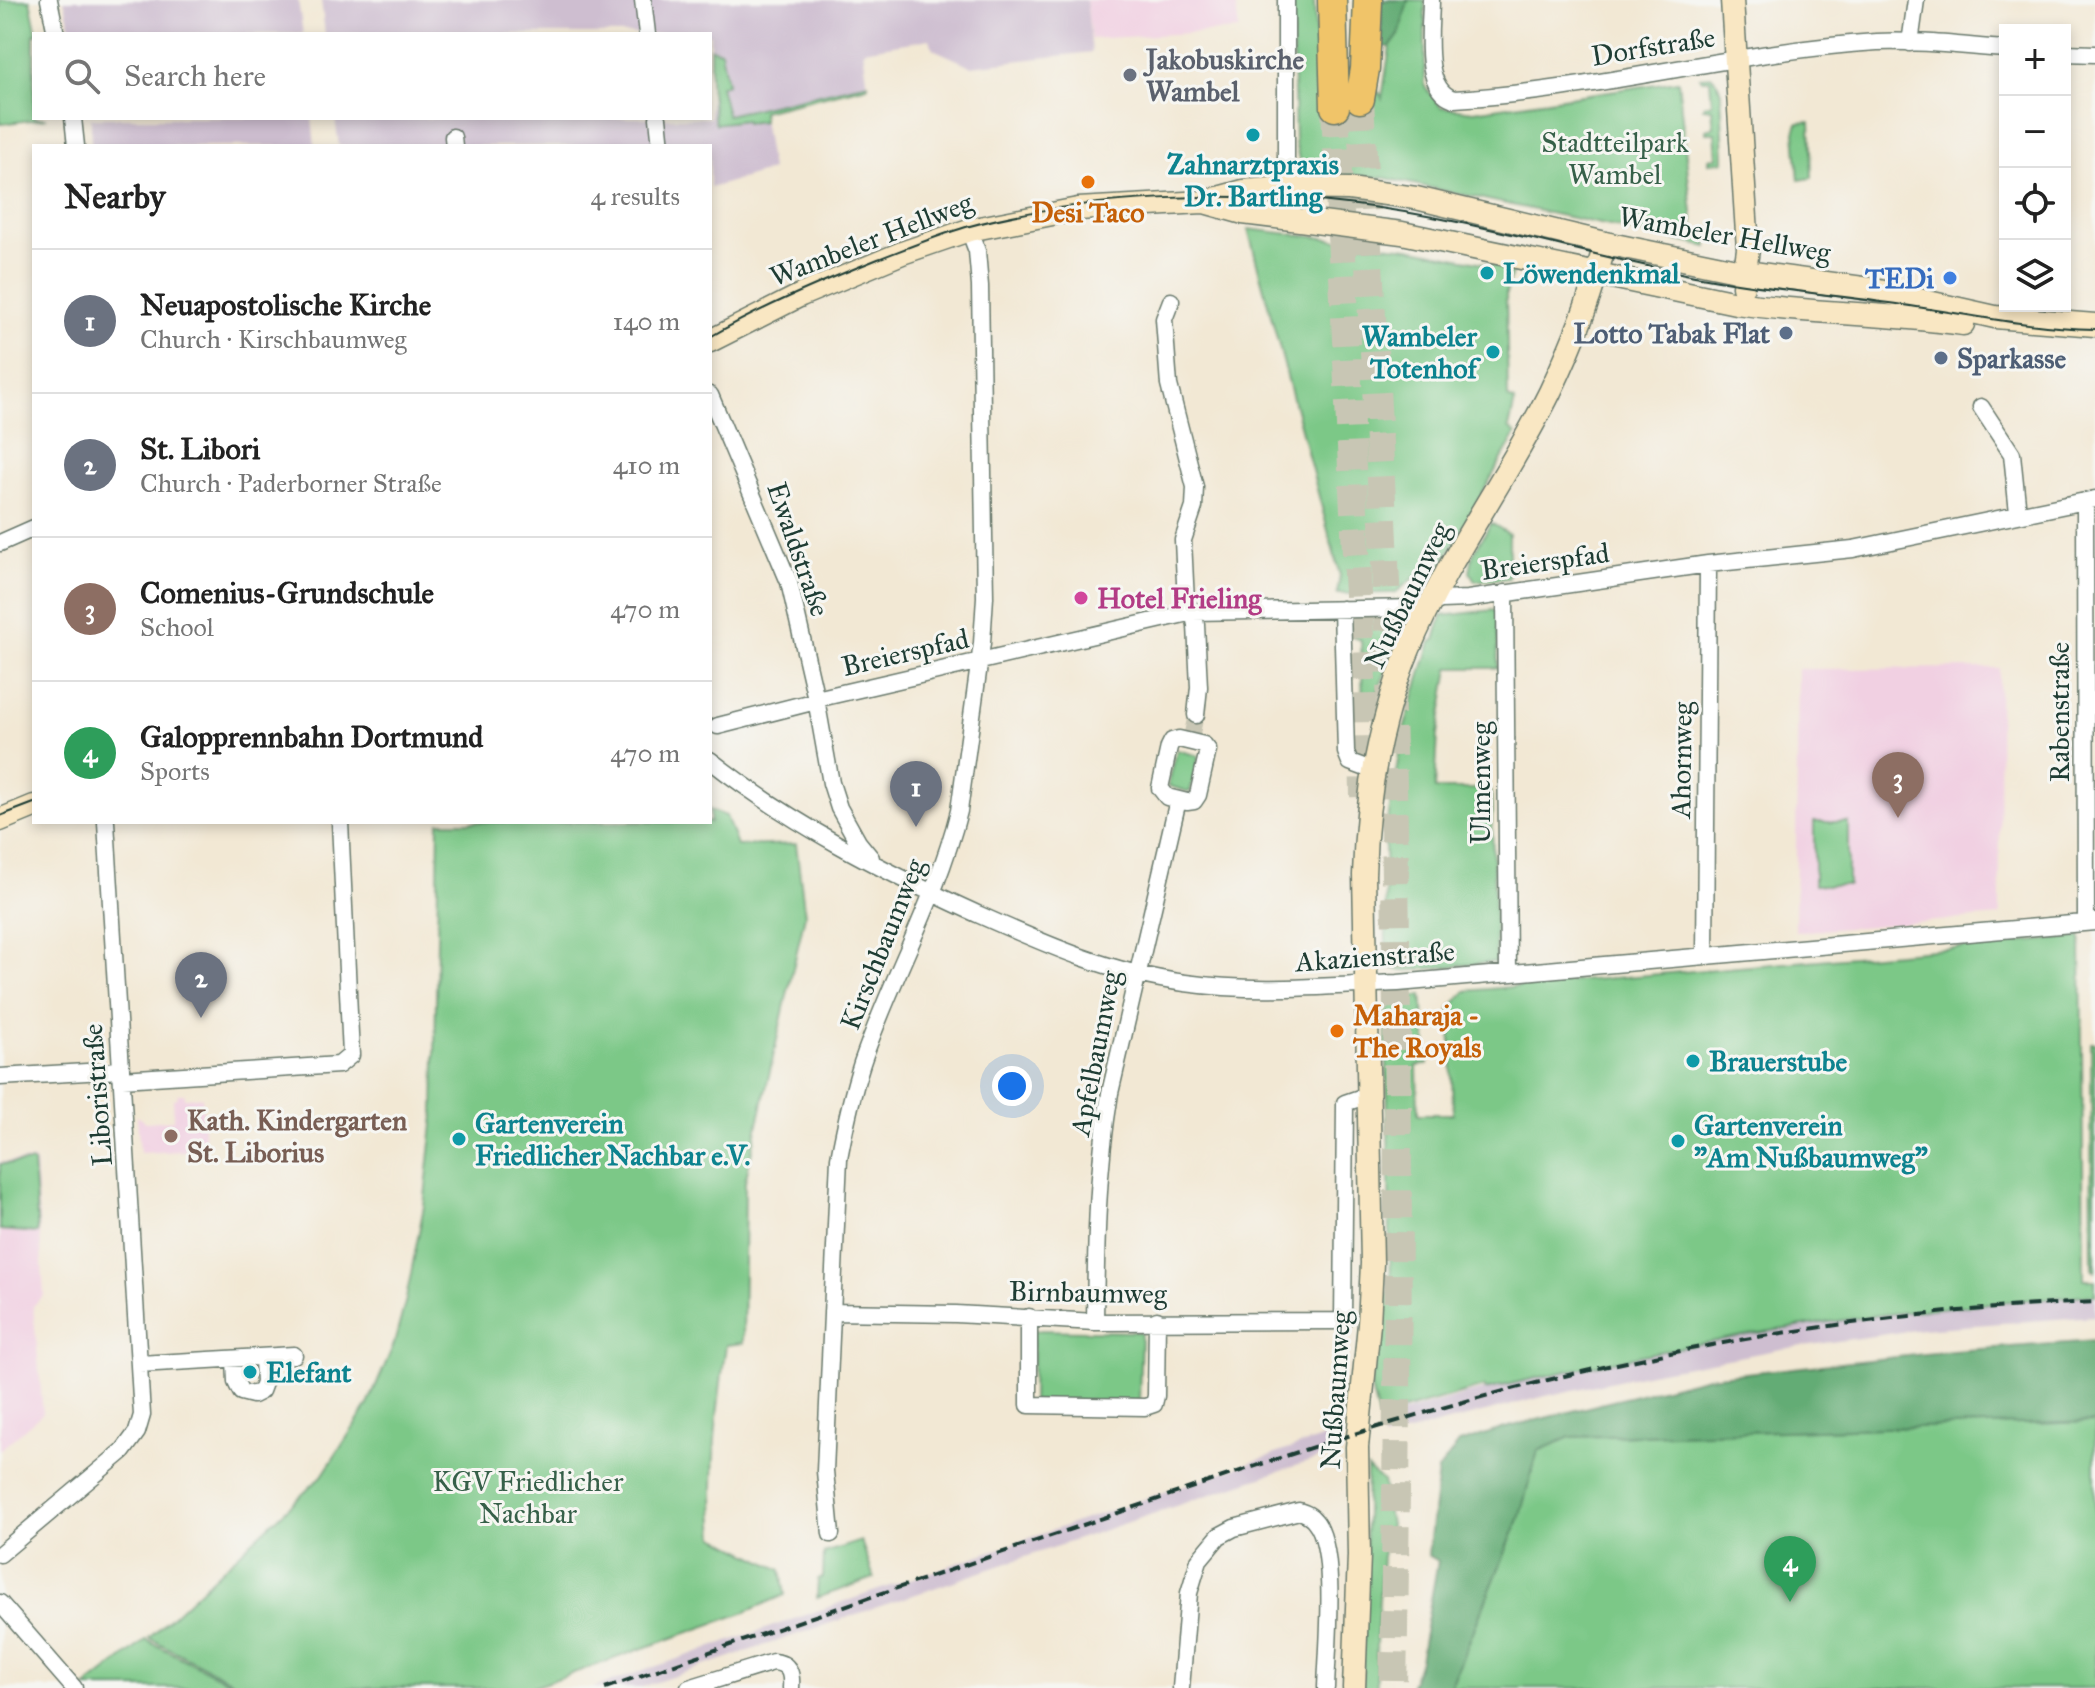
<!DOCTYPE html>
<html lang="en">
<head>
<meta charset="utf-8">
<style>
  :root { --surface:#fff; --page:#f2f2f2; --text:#222; --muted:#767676; --line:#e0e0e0; --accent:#111827 }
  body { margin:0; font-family:"IM FELL Great Primer",serif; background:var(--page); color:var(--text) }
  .controls { position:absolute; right:24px; top:24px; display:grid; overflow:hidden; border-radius:0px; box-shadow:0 4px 12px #0003 }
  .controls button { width:72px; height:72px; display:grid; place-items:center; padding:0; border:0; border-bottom:2px solid var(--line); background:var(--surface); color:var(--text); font:40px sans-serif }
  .you { position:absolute; left:1012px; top:1086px; width:28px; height:28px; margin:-20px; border:6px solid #fff; border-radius:50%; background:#1a73e8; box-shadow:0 0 0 12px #1a73e833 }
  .badge { display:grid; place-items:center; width:52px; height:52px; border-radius:50%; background:var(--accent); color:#fff; font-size:26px; font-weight:700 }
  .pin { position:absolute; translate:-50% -66px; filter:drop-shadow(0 2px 4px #0008) }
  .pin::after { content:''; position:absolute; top:42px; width:28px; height:24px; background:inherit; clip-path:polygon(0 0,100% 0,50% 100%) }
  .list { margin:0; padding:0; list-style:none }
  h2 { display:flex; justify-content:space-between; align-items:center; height:104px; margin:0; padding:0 32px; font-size:34px }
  h2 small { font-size:26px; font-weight:400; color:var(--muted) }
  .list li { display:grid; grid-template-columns:52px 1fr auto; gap:24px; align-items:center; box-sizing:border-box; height:144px; padding:0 32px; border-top:2px solid var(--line) }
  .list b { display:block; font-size:30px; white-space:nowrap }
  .list p { margin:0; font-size:26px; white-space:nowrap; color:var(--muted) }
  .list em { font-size:26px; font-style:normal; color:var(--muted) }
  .icon { flex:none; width:44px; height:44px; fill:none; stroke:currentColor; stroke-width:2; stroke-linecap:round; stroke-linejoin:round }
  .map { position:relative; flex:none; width:2095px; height:1688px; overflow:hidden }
  .search { position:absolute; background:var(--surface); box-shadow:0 4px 12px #0003; left:32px; top:32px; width:680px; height:88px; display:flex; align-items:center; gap:20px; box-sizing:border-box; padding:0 28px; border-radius:0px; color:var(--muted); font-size:30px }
  .panel { position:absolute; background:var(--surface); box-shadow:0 4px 12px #0003; left:32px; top:144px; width:680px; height:680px; border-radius:0px }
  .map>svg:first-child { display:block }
</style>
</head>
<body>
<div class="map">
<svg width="2095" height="1688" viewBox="0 0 2095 1688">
  <rect width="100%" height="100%" fill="#f6f6f2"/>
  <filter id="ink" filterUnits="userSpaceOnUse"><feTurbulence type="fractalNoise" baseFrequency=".0125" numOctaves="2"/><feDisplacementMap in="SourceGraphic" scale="16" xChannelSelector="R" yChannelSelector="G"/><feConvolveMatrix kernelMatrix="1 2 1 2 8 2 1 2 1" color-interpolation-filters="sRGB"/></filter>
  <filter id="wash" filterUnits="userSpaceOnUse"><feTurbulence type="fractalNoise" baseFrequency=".006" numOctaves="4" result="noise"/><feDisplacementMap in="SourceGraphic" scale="32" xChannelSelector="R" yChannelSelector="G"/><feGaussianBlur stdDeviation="1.8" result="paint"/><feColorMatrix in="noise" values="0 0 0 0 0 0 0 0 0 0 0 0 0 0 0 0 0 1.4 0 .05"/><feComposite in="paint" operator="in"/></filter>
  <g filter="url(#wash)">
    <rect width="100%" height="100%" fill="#f2e8d4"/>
    <path fill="#f1d0e2" d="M1086,0H1235L1239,30L1091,39Z
      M1999,668L2000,916L1795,932L1798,669Z
      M177,1094H185V1098L202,1097L205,1150L140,1153L137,1116L146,1122L174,1120L173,1099L178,1098Z
      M35,1160L44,1295L33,1306L43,1413L0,1450V1162Z"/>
    <path fill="#cebed0" d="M64,0H298L303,34H72Z
      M321,0H1086L1092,52L971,66L933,49L930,39L863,50L868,86L762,111L771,170L710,188V146H339L335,118H710V34H325Z
      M91,118H312L315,146H91Z
      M2095,1295V1316L1922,1329L1782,1349L1650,1373L1546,1396L1383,1439L1380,1419L1471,1393L1609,1360L1777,1328L1911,1310Z
      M1333,1434L1330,1455L1276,1472L639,1688H593Z"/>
    <path fill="#7bc887" stroke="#4d825e" stroke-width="2" d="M0,0H30L37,34H34V118H47L0,124Z
      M1292,0H1314L1319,112L1379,92L1382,98L1390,47L1399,35L1408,0H1425V87L1441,107L1474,111L1678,81L1694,231L1706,232L1708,247L1385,178L1318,172L1299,159L1295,143Z
      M710,48L721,51L727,84L720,86L727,115L868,83V86L762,111L763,121L746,123L745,120L715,124L710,86Z
      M1712,76L1718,83L1721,93L1724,158V161L1709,163V159L1717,157L1715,133H1706V129L1714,127L1712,109L1703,108L1704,105L1712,103L1710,80H1701L1700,77Z
      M1810,122L1812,178L1799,180L1795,132L1798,123Z
      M1248,229L1409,248L1513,269L1506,293L1508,398L1515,401L1509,428L1516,434L1440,568L1419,574L1395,593L1337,594L1340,576Z
      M1491,523L1509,534V578L1475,581L1470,572L1473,554Z
      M1493,610L1497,613L1498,668H1449L1438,734L1435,789H1491L1496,962L1402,971L1389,967L1386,960L1385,838L1402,736L1431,642L1435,640L1442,616Z
      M1388,620L1398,624L1401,633L1371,709L1363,706L1361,640L1349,634L1348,622Z
      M1177,750L1199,756L1190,792L1168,786Z
      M710,810L726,816L737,846L796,844L805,915L745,1182L743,1343L726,1345C717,1409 709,1472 715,1537L781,1570L785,1595L743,1613L531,1688H246L149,1638L322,1476L368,1405L394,1344L406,1299L424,1206L434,1115L439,822H710Z
      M1814,822H1848V885H1814Z
      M2081,937L2084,1280H2095V1295C2057,1296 2018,1301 1980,1304C1812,1319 1649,1351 1485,1390L1484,1387L1378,1417L1371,1388L1382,1298L1391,1293L1386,1015L1393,1001L1422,995L1428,1064L1417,1066L1418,1114H1453L1450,1008L1466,991Z
      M2091,1043H2095V1271L2092,1268Z
      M33,1162L38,1233L0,1230V1164Z
      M1033,1330L1141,1332L1139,1401H1032Z
      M2095,1422V1688H1450L1519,1519L1537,1451L1570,1437Z
      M1367,1469L1383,1481L1390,1525L1382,1556L1376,1643L1377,1688H1362Z
      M861,1541L874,1578L817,1598L818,1579L823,1578L824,1553Z
      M146,1640L242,1688H85Z"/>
    <path fill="#64ac74" stroke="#427454" stroke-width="2" d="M1381,0H1408L1399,35L1390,47H1382Z
      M2095,1341V1422L1570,1437L1538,1451L1519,1519L1450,1688H1410L1420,1660L1438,1561L1428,1555L1438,1471L1459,1443L1505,1428L1708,1377L1953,1351Z"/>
  </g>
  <g filter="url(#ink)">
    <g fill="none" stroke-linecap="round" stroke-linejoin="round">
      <path stroke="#c8c6b4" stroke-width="16" stroke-dasharray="16 8" stroke-linecap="butt" d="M1192,733L1196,715"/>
      <path stroke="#c8c6b4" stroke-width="28" stroke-dasharray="28 14" stroke-linecap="butt" d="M1360,99C1370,293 1383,487 1390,682C1401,1017 1399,1353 1393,1688
        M1335,107L1362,680L1364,797"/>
      <g stroke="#69796c" stroke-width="19">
        <path id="street" d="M49,0L56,34
          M643,0L647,34
          M1286,0V188L1288,203L1295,218
          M1431,0C1431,28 1421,89 1454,99C1596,91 1735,51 1877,42C1919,40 1963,46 2005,49
          M1910,43L1916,0
          M2065,53L2095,54
          M73,118L76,146
          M658,118L661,146
          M453,137L454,146
          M1171,301L1164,319L1169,385L1195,487L1194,507L1183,540L1186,603L1193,612L1196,625L1199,687L1196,715
          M710,395L789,582L816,699L831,783L839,808L858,842L871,858
          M1981,407L2012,454L2018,513
          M2085,501L2086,922
          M0,543L34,528
          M1505,593L1508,973
          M1342,609L1346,752L1350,762L1374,771
          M816,699L1193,612L1419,608L1441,600L1468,599L1708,564L1853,549L2095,499
          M718,726L816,701
          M1179,739L1204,745L1208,750L1198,795L1194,801L1187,802L1167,797L1160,788L1169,747L1172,741Z
          M710,760C790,823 881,870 973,912C1043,943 1109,973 1185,983C1256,993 1327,986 1398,983L2095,922
          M1705,956L1708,564
          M0,1077L121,1070
          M122,1079L339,1065L351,1055L340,822
          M832,1312L956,1314L1095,1322L1343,1321L1345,1103L1368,1095
          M1029,1317V1405L1145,1407L1154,1404L1156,1396L1157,1320
          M1095,1322C1096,1242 1097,1171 1110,1093L1178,800
          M235,1359L236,1382L241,1392L253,1395L261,1391L264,1383L263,1357
          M139,1364L294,1355
          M831,1534L825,1471L839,1158C845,1126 852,1094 862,1063C891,978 937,899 959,811L982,643L985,597L980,286L977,251L969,230
          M0,1554L123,1451L137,1432L142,1415L106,822
          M0,1603L74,1688
          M689,1688L773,1662C790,1663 792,1674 791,1688
          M1181,1688L1189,1593L1199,1560L1219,1536L1234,1528L1299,1511C1305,1513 1311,1515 1315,1521C1338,1548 1327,1651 1326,1688"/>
      </g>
      <g stroke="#69796c" stroke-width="25">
        <path id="secondary" d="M1732,0L1748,249L1743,286
          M1204,202L1243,213L1402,233L1736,303C1811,314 1887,313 1963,324
          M710,341L801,295L902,253L969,230L1078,209L1203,202L1243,191L1286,188L1349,189L1416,198L1605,243L1746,272L1870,289L1995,317L2095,325
          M0,820L34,806
          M1354,1688L1359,1555L1357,1447L1369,1324L1372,1263L1364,875C1366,797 1379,721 1409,649C1447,558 1507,479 1550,392C1572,346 1593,292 1605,243"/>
      </g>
      <g stroke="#69796c" stroke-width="31">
        <path id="highway" d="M1332,0L1335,107
          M1360,99L1365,69L1368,0"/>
      </g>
      <use href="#street" stroke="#fff" stroke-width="16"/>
      <use href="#secondary" stroke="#f9e7c3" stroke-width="22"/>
      <use href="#highway" stroke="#f0c469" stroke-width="28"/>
      <path stroke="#1f3d34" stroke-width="2" d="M710,337C764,306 821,282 878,259C907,248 936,236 966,227C1082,195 1236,190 1356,205C1467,218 1575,252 1685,274C1753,288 1821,293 1890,303C1958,312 2025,328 2095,329
        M0,816L34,803"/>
      <path stroke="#1f3d34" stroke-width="4" stroke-dasharray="12 6" stroke-linecap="butt" d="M605,1688C764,1633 924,1579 1083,1525C1225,1476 1367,1426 1512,1389C1702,1340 1899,1310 2095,1302"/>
    </g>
  </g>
  <circle fill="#6b7280" stroke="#f6f6f2" stroke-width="3" cx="1130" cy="75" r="8"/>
  <g fill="#0f9aa8" stroke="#f6f6f2" stroke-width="3">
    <circle cx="1253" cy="135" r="8"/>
    <circle cx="1487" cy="273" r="8"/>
    <circle cx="1493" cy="352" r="8"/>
    <circle cx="1693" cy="1061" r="8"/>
    <circle cx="459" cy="1139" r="8"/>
    <circle cx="1678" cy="1141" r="8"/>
    <circle cx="250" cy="1372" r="8"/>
  </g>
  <g fill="#e8710a" stroke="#f6f6f2" stroke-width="3">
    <circle cx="1088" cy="182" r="8"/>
    <circle cx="1337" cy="1031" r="8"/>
  </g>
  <circle fill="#3f7fe0" stroke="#f6f6f2" stroke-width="3" cx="1950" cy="278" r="8"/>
  <g fill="#5c6f8a" stroke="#f6f6f2" stroke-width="3">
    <circle cx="1786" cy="333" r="8"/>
    <circle cx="1941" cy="358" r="8"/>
  </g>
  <circle fill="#d1479c" stroke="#f6f6f2" stroke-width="3" cx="1081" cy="598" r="8"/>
  <circle fill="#8d6e63" stroke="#f6f6f2" stroke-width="3" cx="171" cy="1136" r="8"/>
  <g text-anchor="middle" stroke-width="6" stroke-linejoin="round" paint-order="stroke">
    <g font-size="28" fill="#1f3d34" stroke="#f6f6f2">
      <text transform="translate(1653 46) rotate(-9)" y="10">Dorfstraße</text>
      <text transform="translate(1725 234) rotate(10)" y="10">Wambeler Hellweg</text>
      <text transform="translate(871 239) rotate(-21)" y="10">Wambeler Hellweg</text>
      <text transform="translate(799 549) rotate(71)" y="10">Ewaldstraße</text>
      <text transform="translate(1545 561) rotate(-8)" y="10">Breierspfad</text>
      <text transform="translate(1407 595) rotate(-64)" y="10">Nußbaumweg</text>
      <text transform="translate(905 652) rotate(-13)" y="10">Breierspfad</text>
      <text transform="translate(2059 712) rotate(-90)" y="10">Rabenstraße</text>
      <text transform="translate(1681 760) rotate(-89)" y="10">Ahornweg</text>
      <text transform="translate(1480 783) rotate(-90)" y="10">Ulmenweg</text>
      <text transform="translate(882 944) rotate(-68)" y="10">Kirschbaumweg</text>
      <text transform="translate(1375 956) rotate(-4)" y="10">Akazienstraße</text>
      <text transform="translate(1095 1053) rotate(-79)" y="10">Apfelbaumweg</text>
      <text transform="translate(97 1095) rotate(-94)" y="10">Liboristraße</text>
      <text transform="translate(1088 1292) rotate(1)" y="10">Birnbaumweg</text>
      <text transform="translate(1335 1390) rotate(-86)" y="10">Nußbaumweg</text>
    </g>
    <g font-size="28" font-weight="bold" fill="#5b616d" stroke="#f6f6f2" text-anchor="start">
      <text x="1146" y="69">Jakobuskirche<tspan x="1146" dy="32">Wambel</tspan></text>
    </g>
    <g font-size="28" fill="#366049" stroke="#f6f6f2">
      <text x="1615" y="152">Stadtteilpark<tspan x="1615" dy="32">Wambel</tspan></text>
      <text x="528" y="1491">KGV Friedlicher<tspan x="528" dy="32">Nachbar</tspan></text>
    </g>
    <g font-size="28" font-weight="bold" fill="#0d838f" stroke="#f6f6f2" text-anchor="start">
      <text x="1253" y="174" text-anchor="middle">Zahnarztpraxis<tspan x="1253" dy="32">Dr. Bartling</tspan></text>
      <text x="1503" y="283">Löwendenkmal</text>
      <text x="1477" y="346" text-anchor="end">Wambeler<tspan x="1477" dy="32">Totenhof</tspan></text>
      <text x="1709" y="1071">Brauerstube</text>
      <text x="475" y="1133">Gartenverein<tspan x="475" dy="32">Friedlicher Nachbar e.V.</tspan></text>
      <text x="1694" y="1135">Gartenverein<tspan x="1694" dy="32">"Am Nußbaumweg"</tspan></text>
      <text x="266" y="1382">Elefant</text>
    </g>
    <g font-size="28" font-weight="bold" fill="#c56008" stroke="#f6f6f2">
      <text x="1088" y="222">Desi Taco</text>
      <text x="1353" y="1025" text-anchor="start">Maharaja -<tspan x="1353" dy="32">The Royals</tspan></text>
    </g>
    <g font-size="28" font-weight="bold" fill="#366cbe" stroke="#f6f6f2" text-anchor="end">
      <text x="1934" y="288">TEDi</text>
    </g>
    <g font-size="28" font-weight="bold" fill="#4e5e75" stroke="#f6f6f2" text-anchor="end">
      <text x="1770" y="343">Lotto Tabak Flat</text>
      <text x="1957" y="368" text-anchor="start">Sparkasse</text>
    </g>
    <g font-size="28" font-weight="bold" fill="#b23c85" stroke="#f6f6f2" text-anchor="start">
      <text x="1097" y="608">Hotel Frieling</text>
    </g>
    <g font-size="28" font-weight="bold" fill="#785e54" stroke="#f6f6f2" text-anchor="start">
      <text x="187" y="1130">Kath. Kindergarten<tspan x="187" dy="32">St. Liborius</tspan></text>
    </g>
  </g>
</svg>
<div class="controls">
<button>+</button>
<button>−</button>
<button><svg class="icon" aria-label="locate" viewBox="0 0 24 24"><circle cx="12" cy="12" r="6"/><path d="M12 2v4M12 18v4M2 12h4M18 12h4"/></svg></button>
<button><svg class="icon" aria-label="layers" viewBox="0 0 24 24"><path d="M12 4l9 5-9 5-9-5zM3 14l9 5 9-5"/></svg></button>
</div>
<div class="you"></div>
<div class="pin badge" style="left:916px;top:827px;background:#6b7280">1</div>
<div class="pin badge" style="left:201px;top:1018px;background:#6b7280">2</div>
<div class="pin badge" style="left:1898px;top:818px;background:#8d6e63">3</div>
<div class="pin badge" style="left:1790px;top:1602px;background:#2e9e5b">4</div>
<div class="search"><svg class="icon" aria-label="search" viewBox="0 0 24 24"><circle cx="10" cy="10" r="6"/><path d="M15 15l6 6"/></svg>Search here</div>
<section class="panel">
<h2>Nearby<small>4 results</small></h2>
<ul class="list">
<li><span class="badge" style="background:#6b7280">1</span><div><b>Neuapostolische Kirche</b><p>Church · Kirschbaumweg</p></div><em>140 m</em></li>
<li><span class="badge" style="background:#6b7280">2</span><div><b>St. Libori</b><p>Church · Paderborner Straße</p></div><em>410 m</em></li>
<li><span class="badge" style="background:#8d6e63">3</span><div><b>Comenius-Grundschule</b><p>School</p></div><em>470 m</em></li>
<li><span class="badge" style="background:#2e9e5b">4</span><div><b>Galopprennbahn Dortmund</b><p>Sports</p></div><em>470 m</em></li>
</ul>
</section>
</div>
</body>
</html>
